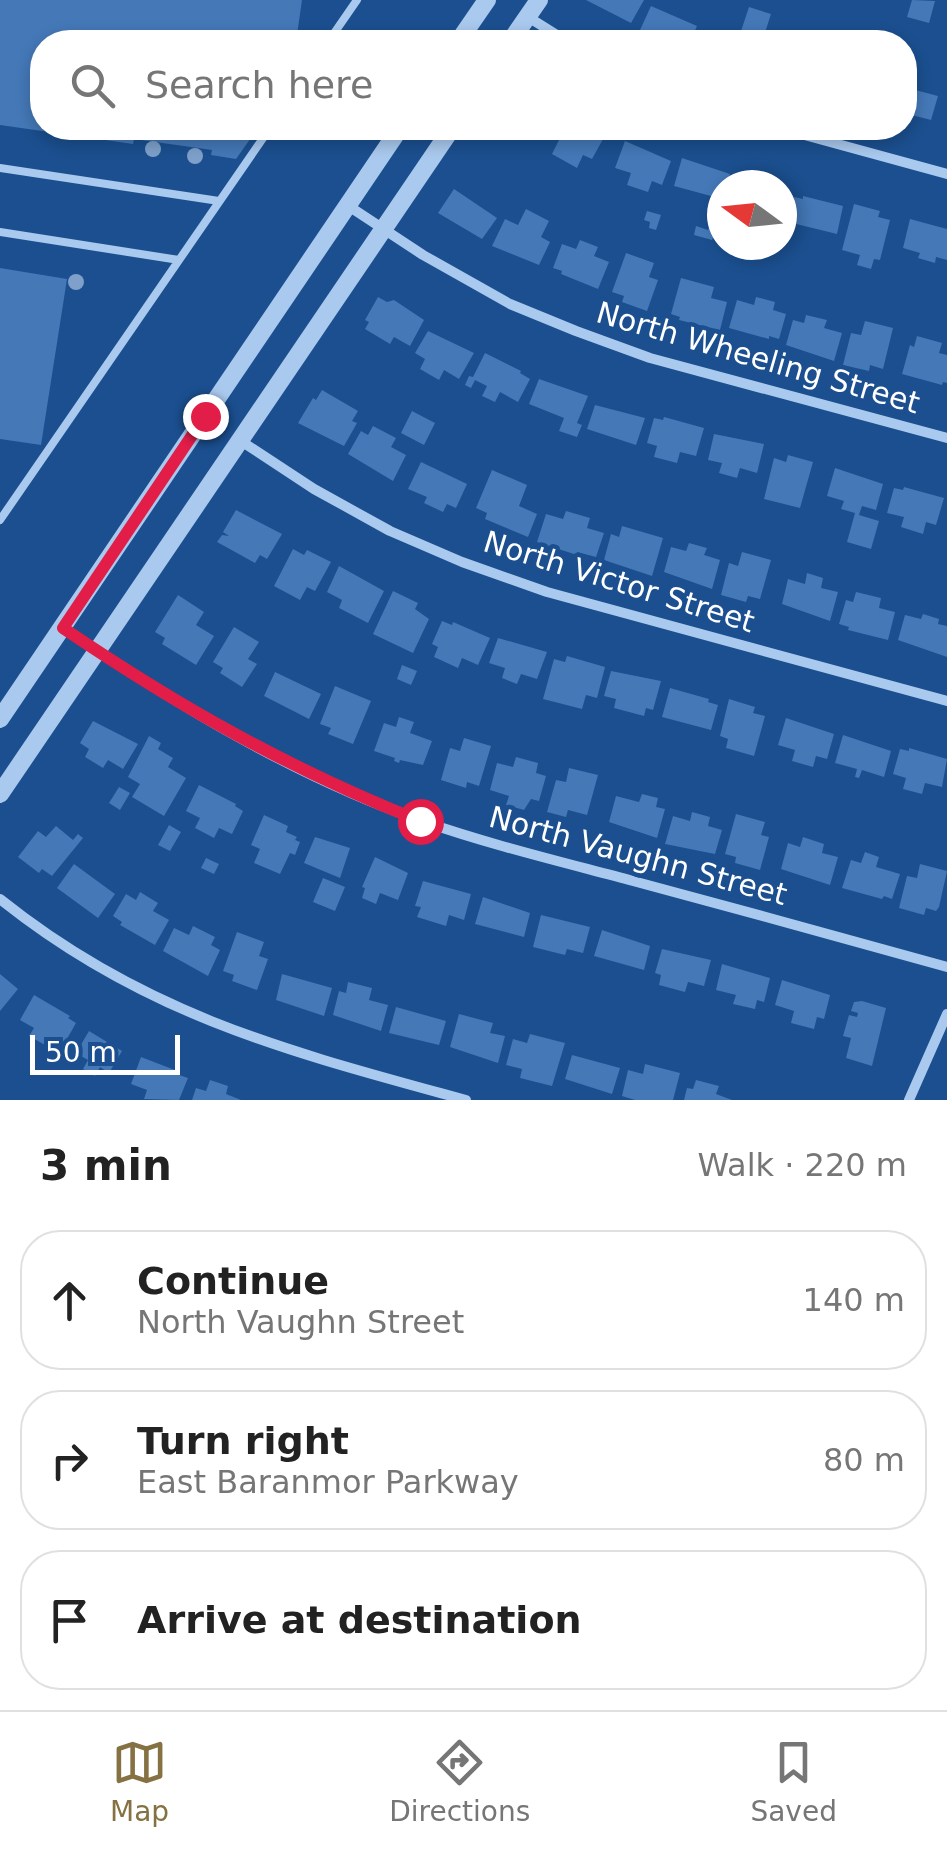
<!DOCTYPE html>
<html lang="en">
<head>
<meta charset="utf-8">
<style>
  :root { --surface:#fff; --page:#f2f2f2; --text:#222; --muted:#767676; --line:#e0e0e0; --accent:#857141 }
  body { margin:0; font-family:"DejaVu Sans",sans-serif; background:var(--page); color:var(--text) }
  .compass { position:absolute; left:707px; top:170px; width:90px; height:90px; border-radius:50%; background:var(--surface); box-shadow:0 5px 15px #0003; rotate:285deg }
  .scale { position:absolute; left:30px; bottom:25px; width:150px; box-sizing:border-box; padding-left:10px; border:5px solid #fff; border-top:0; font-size:28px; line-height:35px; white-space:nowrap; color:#fff; -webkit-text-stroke:8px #1b4f8f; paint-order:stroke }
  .stop { position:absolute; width:30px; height:30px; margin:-22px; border:8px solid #e11d48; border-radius:50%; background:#fff }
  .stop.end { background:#e11d48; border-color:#fff; box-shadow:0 2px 10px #0008 }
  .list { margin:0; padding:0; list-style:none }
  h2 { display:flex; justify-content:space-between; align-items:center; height:130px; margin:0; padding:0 40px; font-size:42px }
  h2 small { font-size:32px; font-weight:400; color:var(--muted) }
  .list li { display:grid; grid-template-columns:65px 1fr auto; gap:30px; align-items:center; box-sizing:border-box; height:140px; margin:0 20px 20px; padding:0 20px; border:2px solid var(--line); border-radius:40px }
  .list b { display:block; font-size:38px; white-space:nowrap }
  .list p { margin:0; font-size:32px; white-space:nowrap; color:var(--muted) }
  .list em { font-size:32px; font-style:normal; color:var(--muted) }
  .icon { flex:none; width:55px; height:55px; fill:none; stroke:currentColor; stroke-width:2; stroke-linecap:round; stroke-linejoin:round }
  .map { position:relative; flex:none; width:947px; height:1100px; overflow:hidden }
  .search { position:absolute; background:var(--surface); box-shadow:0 5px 15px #0003; left:30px; right:30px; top:30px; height:110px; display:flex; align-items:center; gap:25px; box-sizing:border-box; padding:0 35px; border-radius:40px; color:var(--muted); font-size:38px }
  .sheet { height:610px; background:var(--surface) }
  nav { display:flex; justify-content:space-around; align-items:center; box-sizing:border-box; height:140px; border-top:2px solid var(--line); background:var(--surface); font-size:28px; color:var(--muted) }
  nav a { display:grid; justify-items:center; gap:5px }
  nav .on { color:var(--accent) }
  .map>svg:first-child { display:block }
</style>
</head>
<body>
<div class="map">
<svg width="947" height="1100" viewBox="0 0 947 1100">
  <rect width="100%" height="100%" fill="#1b4f8f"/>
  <path fill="#4478b7" d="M0,0H302L296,42H42V128H258L236,159L211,155L212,150L134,139L133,144L0,125Z
    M586,0H644L631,23Z
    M912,0L935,1L929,23L907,17Z
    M651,6L697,26L690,42H662L640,30Z
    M749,7L771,14L762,42L739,37Z
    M708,30L743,42H704Z
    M773,31L811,41V42H770Z
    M904,87L938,96L931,120L904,113Z
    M565,128H604L608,130L592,159L583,155L577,168L552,154Z
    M625,141L671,161L662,185L652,181L648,192L627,185L631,173L615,168Z
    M682,158L730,174L727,185H722V199L674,186Z
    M739,176L770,184V185H737Z
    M454,189L497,218L482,239L438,213Z
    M803,196L843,206L837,234L788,222L782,239V220L788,222L794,197L803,199Z
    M854,204L880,211L878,217L890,220L880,260L874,259L871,269L857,265L860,255L842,250Z
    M526,209L549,221L541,237L550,242L539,265L492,246L505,219L518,225Z
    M647,211L661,215L656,230L649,228L650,222L644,220Z
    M712,219L719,221L712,240L694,235L696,226L708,230Z
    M910,219L947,229V260L936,257L935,263L918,258L920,253L903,248Z
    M580,240L598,247L594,256L609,262L598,289L561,274L562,271L553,268L562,244L576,249Z
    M751,245H774L771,256L750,250Z
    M626,253L654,263L649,277L658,280L647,311L622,302L624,296L612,292Z
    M0,268L67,279L41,445L0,439Z
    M681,278L714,287L711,298L727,302L720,330L679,320L680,317L671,314Z
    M378,297L387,302L394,300L424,320L410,346L394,337L390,344L365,329L369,322L365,320Z
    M756,297L775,302L773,310L786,314L779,339L769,336V339L729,328L737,300L754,305Z
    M806,315L827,320L824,328L842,333L834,361L786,345L793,320L804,323Z
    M865,321L893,328L883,369L870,365L869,371L843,365L851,333L861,335Z
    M428,331L474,353L459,379L444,370L439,380L420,369L425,359L415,353Z
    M917,336L942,343L939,353L947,355V383L943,382L942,385L902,374L910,345L914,347Z
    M485,353L521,371L520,373L530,379L518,402L500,392L495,402L482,396L487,386L475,380L471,388L465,385L469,376L473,377Z
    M539,379L588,396L577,423L582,425L577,437L559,431L564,418L529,404Z
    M322,390L358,411L352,421L357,423L344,446L298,423L313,398L316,400Z
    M595,405L645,418L636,445L587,429Z
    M412,411L435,423L424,445L401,433Z
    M664,417L704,428L696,456L680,452L677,463L654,457L657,446L647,443L654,418L663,420Z
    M373,426L396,438L391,447L406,455L393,481L348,454L361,431L368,435Z
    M714,434L764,444L757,473L740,468L737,478L719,473L722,463L708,460Z
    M788,455L813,462L800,508L764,499L774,458L786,462Z
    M421,462L467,484L456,508L447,504L443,512L424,503L427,497L408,489Z
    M835,468L883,484L876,510L862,506L859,515L879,521L871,549L847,542L855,513L841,509L844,501L827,496Z
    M492,470L527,485L519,506L537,514L528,537L485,519L487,513L476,508Z
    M904,487L944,498L936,525L926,522L923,534L901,527L904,517L887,513L894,488L903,490Z
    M236,510L282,534L267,559L260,555L255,563L217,542L222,535L229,536L223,532Z
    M566,511L590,518L587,528L604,533L596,557L577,552V555L537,542L546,514L563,519Z
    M622,526L663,538L652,576L604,560L611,534L619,537Z
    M689,543L707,548L704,555L720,560L712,589L664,572L671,547L686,551Z
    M293,549L304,555L307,550L331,562L315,591L307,587L300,600L274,586Z
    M742,552L771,560L760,599L748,596L746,602L721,595L729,563L738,566Z
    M339,566L384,591L368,623L339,608L342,600L327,592Z
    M807,573L823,578L821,588L838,592L830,621L782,604L788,579L805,584Z
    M393,591L418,603L415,609L429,619L413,653L373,634Z
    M856,592L881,598L879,608L895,612L888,640L848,630L849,627L839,624L846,600L853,602Z
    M178,595L204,612L196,625L214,636L196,665L162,644L165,638L155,632Z
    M923,614L939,619L938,624L947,626V657L898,640L905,615L921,619Z
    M442,621L452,625L453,622L490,638L478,665L462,658L458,668L434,657L438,647L432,644Z
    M234,627L259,642L248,659L257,664L242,687L220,673L223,668L213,662Z
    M498,638L547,652L537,679L521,674L517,684L502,678L505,668L489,663Z
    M567,656L605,667L597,698L586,695L582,709L543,699L554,659L565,662Z
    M402,665L417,671L411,685L397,679Z
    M611,671L661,681L653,710L646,708L644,716L614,708L616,699L604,696Z
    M275,672L321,694L309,719L264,696Z
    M335,686L371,701L353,744L328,734L331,728L320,724Z
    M670,688L709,699L708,702L718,705L711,730L662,717Z
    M729,699L755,707L753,713L765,716L754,756L726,748L728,739L720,736Z
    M399,717L414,722L410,733L432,741L423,765L400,760L399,763L394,761L395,758L374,751L384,723L396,727Z
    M786,718L834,734L827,759L816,756L813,767L792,761L795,750L778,745Z
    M93,721L138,744L123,769L108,760L103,768L85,757L89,749L80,743Z
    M843,735L891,751L884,777L862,770L859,778L855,777L857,769L835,763Z
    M149,736L161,743L158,749L173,758L168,767L186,778L164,816L132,797L140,784L128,777Z
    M464,738L491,746L479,786L467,782L466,788L441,780L450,748L460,751Z
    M909,748L947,759L942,787L925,783L922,794L903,789L906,778L893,774L900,749L909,751Z
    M516,757L538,763L536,773L546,776L539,801L531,799L524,810L506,805L509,796L490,790L497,763L513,767Z
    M569,768L598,775L587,815L568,810L566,817L547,812L556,780L566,782Z
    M199,785L236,804L235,806L243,811L232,834L219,828L214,838L195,828L200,818L186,811Z
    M119,787L130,793L120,810L109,803Z
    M642,794L658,798L656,807L665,809L657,838L609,822L616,796L639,802Z
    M692,812L710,817L708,826L722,830L715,854L665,844L673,816L690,821Z
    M736,814L765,822L761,835L769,837L760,870L735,863L736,857L725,854Z
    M264,815L288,826L286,832L297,837L295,840L300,842L295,855L290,853L280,874L254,863L260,849L251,845Z
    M169,825L181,832L170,851L158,845Z
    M56,826L73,840L78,834L83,838L52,876L42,869L39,873L18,857L38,831L46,837Z
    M315,837L350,848L340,878L304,863Z
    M803,837L824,844L822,853L838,857L830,885L781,869L788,843L800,847Z
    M865,852L879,857L876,867L900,874L892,899L884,896L882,899L842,888L851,860L861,863Z
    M375,857L408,873L398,900L380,893L376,904L362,898L365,888L362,887Z
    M206,858L219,864L214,874L201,868Z
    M74,864L115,894L98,918L57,888Z
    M920,864L947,871L939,907L936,911L926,908L924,915L899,908L907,876L917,878Z
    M323,878L345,887L335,911L313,902Z
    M423,881L471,894L464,920L449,915L446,926L417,917L421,907L415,906Z
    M140,892L158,903L153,911L169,920L155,945L120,925L122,922L113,916L126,894L136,900Z
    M483,897L530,913L524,937L475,924Z
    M541,915L590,927L583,953L567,949L565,955L533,947Z
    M193,926L215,937L211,945L220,950L208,976L163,951L174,928L189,935Z
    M602,930L650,946L644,970L594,956Z
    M237,932L264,942L259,956L268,959L257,990L232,981L234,975L223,971Z
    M662,949L711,960L704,986L688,982L685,992L659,985L661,975L655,973Z
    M722,964L770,978L764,1002L757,1000L755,1009L733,1004L736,995L716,990Z
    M0,974L18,989L0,1011Z
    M282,974L332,988L324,1016L276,1000Z
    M782,980L830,995L824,1019L817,1017L814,1029L791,1023L794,1011L775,1005Z
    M348,982L372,988L369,1000L388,1005L381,1031L333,1015L339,991L346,993Z
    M34,995L70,1016L68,1018L76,1023L63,1046L49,1038L45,1045L29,1036L34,1028L20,1020Z
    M862,1001L886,1008L872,1066L846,1058L851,1038L843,1036L849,1015L857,1017L858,1013L851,1011L854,1002Z
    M396,1007L446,1021L439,1045L389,1033Z
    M459,1014L493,1023L490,1033L505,1036L498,1063L450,1047Z
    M89,1031L122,1051L109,1073L100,1067L95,1076L83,1069L88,1060L76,1053Z
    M530,1034L565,1043L552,1086L520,1078L522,1069L506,1065L513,1039L527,1043Z
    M572,1055L620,1068L612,1094L565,1079Z
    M141,1057L180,1072L179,1075L188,1078L179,1100L144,1099L147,1090L131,1084Z
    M645,1064L680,1073L673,1100H635L622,1096L628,1070L643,1074Z
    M210,1080L228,1086L226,1094L241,1100H192L196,1088L206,1091Z
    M696,1080L719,1086L716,1094L732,1100H684L687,1088L693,1089Z"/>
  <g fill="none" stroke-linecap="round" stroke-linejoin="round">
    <path stroke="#a9c9ee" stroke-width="8" d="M328,42L357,0
      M0,168L219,201
      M0,232L179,260
      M0,520L270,128"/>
    <path stroke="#a9c9ee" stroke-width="10" d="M528,17L568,42
      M779,128L947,174
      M347,205L423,255L510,304L576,331L650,358L947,438
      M241,441L314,489L390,531L462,562L547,592L947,701
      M63,628C176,704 293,776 422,821C491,845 562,862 633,881C738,909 842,938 947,967
      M0,899C146,1016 291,1052 466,1100
      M909,1100L947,1014"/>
    <path stroke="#a9c9ee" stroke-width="18" d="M458,42L487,0
      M510,42L539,0
      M0,719L400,128
      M0,794L452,128"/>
  </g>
  <g fill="#7ea0ca">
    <circle cx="153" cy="149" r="8"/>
    <circle cx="195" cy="156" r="8"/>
    <circle cx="76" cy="282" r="8"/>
  </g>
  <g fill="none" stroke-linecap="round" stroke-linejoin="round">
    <path stroke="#e11d48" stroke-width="12" d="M205,416L63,628C181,708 288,768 420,821"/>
  </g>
  <g text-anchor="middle" stroke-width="9" stroke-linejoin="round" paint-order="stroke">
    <g font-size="30" fill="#fff" stroke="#1b4f8f">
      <text transform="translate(758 358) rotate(16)" y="10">North Wheeling Street</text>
      <text transform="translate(619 582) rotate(17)" y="10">North Victor Street</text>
      <text transform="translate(638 856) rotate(15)" y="10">North Vaughn Street</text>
    </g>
  </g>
</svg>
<svg class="compass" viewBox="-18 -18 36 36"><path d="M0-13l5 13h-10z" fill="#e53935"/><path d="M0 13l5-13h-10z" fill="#767676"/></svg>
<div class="scale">50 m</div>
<div class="stop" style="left:420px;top:821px"></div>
<div class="stop end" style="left:205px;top:416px"></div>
<div class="search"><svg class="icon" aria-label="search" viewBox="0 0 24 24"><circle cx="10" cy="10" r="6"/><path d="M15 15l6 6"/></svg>Search here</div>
</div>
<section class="sheet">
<h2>3 min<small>Walk · 220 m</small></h2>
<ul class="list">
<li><svg class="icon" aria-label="ahead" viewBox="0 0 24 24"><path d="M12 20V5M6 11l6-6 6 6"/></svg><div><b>Continue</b><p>North Vaughn Street</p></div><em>140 m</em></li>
<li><svg class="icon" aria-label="right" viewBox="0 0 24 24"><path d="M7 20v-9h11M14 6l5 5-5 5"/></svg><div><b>Turn right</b><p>East Baranmor Parkway</p></div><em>80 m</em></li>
<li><svg class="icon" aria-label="arrive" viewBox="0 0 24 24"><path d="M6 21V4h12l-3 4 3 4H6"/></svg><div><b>Arrive at destination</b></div></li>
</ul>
</section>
<nav>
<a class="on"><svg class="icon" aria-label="map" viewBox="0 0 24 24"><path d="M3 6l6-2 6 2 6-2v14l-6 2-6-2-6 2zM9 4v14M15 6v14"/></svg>Map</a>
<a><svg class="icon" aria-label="directions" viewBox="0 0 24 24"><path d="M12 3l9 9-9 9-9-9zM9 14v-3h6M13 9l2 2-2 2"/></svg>Directions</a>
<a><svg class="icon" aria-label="saved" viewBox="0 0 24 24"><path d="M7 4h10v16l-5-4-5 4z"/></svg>Saved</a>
</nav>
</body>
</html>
